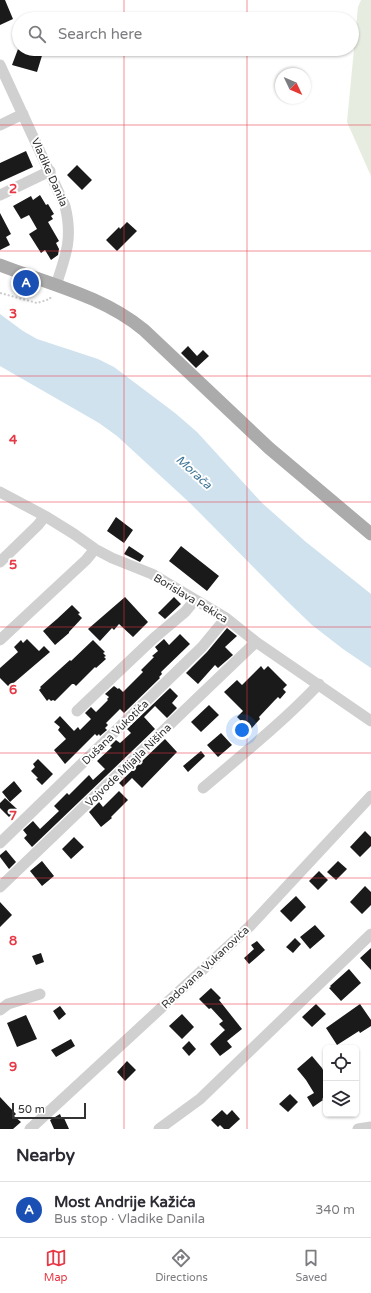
<!DOCTYPE html>
<html lang="en">
<head>
<meta charset="utf-8">
<style>
  :root { --surface:#fff; --page:#f2f2f3; --text:#2b2b33; --muted:#7c7c81; --line:#e1e1e2; --accent:#e63946 }
  body { margin:0; font-family:"Varela Round",sans-serif; background:var(--page); color:var(--text) }
  .controls { position:absolute; right:12px; bottom:12px; display:grid; overflow:hidden; border-radius:6px; box-shadow:0 1px 3px #0004 }
  .controls button { width:36px; height:36px; display:grid; place-items:center; padding:0; border:0; border-bottom:1px solid var(--line); background:var(--surface); color:var(--text); font:20px sans-serif }
  .compass { position:absolute; left:275px; top:68px; width:36px; height:36px; border-radius:50%; background:var(--surface); box-shadow:0 1px 3px #0004; rotate:134deg }
  .scale { position:absolute; left:12px; bottom:10px; width:74px; box-sizing:border-box; padding-left:4px; border:2px solid #333; border-top:0; font-size:11px; line-height:14px; white-space:nowrap; color:#333; -webkit-text-stroke:3px #fff; paint-order:stroke }
  .you { position:absolute; left:242px; top:730px; width:14px; height:14px; margin:-10px; border:3px solid #fff; border-radius:50%; background:#1a73e8; box-shadow:0 0 0 6px #1a73e833 }
  .badge { display:grid; place-items:center; width:26px; height:26px; border-radius:50%; background:var(--accent); color:#fff; font-size:13px; font-weight:700 }
  .pin { position:absolute; translate:-50% -50%; border:2px solid #fff; box-shadow:0 1px 4px #0006 }
  .list { margin:0; padding:0; list-style:none }
  h2 { display:flex; justify-content:space-between; align-items:center; height:52px; margin:0; padding:0 16px; font-size:17px }
  h2 small { font-size:13px; font-weight:400; color:var(--muted) }
  .list li { display:grid; grid-template-columns:26px 1fr auto; gap:12px; align-items:center; box-sizing:border-box; height:56px; padding:0 16px; border-top:1px solid var(--line) }
  .list b { display:block; font-size:15px; white-space:nowrap }
  .list p { margin:0; font-size:13px; white-space:nowrap; color:var(--muted) }
  .list em { font-size:13px; font-style:normal; color:var(--muted) }
  .icon { flex:none; width:22px; height:22px; fill:none; stroke:currentColor; stroke-width:2; stroke-linecap:round; stroke-linejoin:round }
  .map { position:relative; flex:none; width:371px; height:1129px; overflow:hidden }
  .search { position:absolute; background:var(--surface); box-shadow:0 1px 3px #0004; left:12px; right:12px; top:12px; height:44px; display:flex; align-items:center; gap:10px; box-sizing:border-box; padding:0 14px; border-radius:22px; color:var(--muted); font-size:15px }
  .sheet { height:108px; background:var(--surface) }
  nav { display:flex; justify-content:space-around; align-items:center; box-sizing:border-box; height:56px; border-top:1px solid var(--line); background:var(--surface); font-size:11px; color:var(--muted) }
  nav a { display:grid; justify-items:center; gap:2px }
  nav .on { color:var(--accent) }
  .map>svg:first-child { display:block }
</style>
</head>
<body>
<div class="map">
<svg width="371" height="1129" viewBox="0 0 371 1129">
  <rect width="100%" height="100%" fill="#fff"/>
  <path fill="#e6ecdf" d="M361,0H371V176L347,122L358,7Z"/>
  <path fill="#cfe2ee" d="M0,314L23,331L37,339L98,359L114,367L175,413L197,432L262,503L306,542L371,594V668L343,649L312,625L286,600L191,504L117,436L99,423L0,366Z"/>
  <path fill="#1a1a1a" d="M0,0H5L13,19L0,25Z
    M18,49H44L37,72L12,65Z
    M26,151L33,167L0,182V163Z
    M77,165L92,180L82,190L67,175Z
    M40,195L46,205L48,204L54,214L51,216L53,219L48,222L59,241L56,243L59,249L58,255L51,260L45,250L41,253L29,234L37,229L29,215L21,219L13,206L31,196L33,200Z
    M0,213L11,234L6,237L10,245L0,250Z
    M127,222L137,231L117,251L106,240L119,227L120,229Z
    M188,346L197,356L203,350L209,356L196,368L181,353Z
    M116,517L133,530L124,543L107,531Z
    M129,546L144,556L140,562L124,554Z
    M181,546L219,576L207,591L169,561Z
    M125,597L148,622L133,637L119,624L114,630L112,628L100,641L88,629Z
    M174,597L181,604L165,619L158,613Z
    M72,605L80,613L78,614L82,618L69,632V633L55,645L43,631L57,619Z
    M227,628L237,636L225,647L233,655L218,668L215,665L198,684L186,673L207,652Z
    M180,634L190,644L161,672L162,674L159,677L160,678L124,713L120,709L106,723L108,725L105,728L107,730L100,736L99,734L97,736L95,734L65,764L54,750L66,739L58,730L60,727L54,722L60,716L74,731L78,727L80,730L91,719L85,713L91,707L96,712L108,700L107,699L109,697L105,694L114,686L118,689L119,688L123,692L143,672L141,670L154,657L152,656L158,651L155,647L164,639L169,645Z
    M27,639L39,651L44,646L50,652L9,687L0,678V668L18,652L14,647L21,640L23,643Z
    M93,640L105,652L103,653L106,656L104,657L106,659L96,668L95,667L76,686L74,684H72L55,701L53,700L51,701L49,699L47,701L39,690L41,688L40,687L70,660L71,661Z
    M261,666L264,670L268,666L287,685L283,689L286,692L280,699L278,697L275,700L259,717L260,719L250,730L237,717L243,711L224,692L237,680L242,685Z
    M170,688L178,696L172,703L177,708L167,718L155,706L144,717L155,729L32,847L24,838L27,835L23,830L33,821L40,829L59,811L54,806L67,793L69,795L89,775L93,780L105,769L97,761L112,747L110,746L116,740L120,743L131,733L127,729Z
    M209,705L219,715L201,732L191,722Z
    M221,733L232,745L218,757L207,745Z
    M165,739L177,752L142,788L132,778L123,787L119,783Z
    M201,751L205,756L188,772L183,766Z
    M38,759L53,774L42,785L36,779L38,778L31,771L35,767L33,764Z
    M14,781L22,791L10,802L2,792Z
    M119,791L128,800L111,817L112,818L101,827L89,812L99,802L103,807Z
    M5,798L17,809L9,817L0,808V803Z
    M365,831L371,837V846L360,857L350,847Z
    M74,837L84,847L71,859L62,849Z
    M6,850L16,862L9,869L0,857V855Z
    M42,861L54,876L42,886L30,871Z
    M338,861L347,869L336,880L327,872Z
    M319,871L328,880L318,890L309,881Z
    M365,886L371,892V905L362,914L350,902Z
    M296,896L306,907L291,922L280,911Z
    M0,902L12,915L0,927Z
    M315,925L325,936L310,949L300,937Z
    M295,938L301,944L293,953L286,947Z
    M257,941L265,950L249,964L244,958L254,949L251,945Z
    M371,948V970L360,958Z
    M41,953L44,962L36,965L32,956Z
    M349,969L361,983L341,1001L329,988L331,987L330,986Z
    M211,988L221,998L219,1000L242,1029L227,1041L232,1047L220,1056L210,1044L225,1030L219,1024L223,1021L211,1008L209,1009L199,999Z
    M316,1004L326,1014L312,1027L302,1017Z
    M360,1004L371,1020V1026L360,1033L359,1031L337,1045L326,1028Z
    M60,1006L66,1014L59,1020L53,1011Z
    M182,1014L194,1027L182,1039L169,1026Z
    M26,1015L37,1039L17,1047L7,1023Z
    M71,1039L75,1046L56,1057L51,1050Z
    M189,1041L196,1049L189,1056L182,1048Z
    M312,1056L322,1068L326,1076V1096L322,1099L323,1100L313,1107L307,1097L314,1093L306,1080L297,1069Z
    M127,1061L136,1070L125,1081L117,1072Z
    M290,1094L298,1102L288,1112L279,1104Z
    M0,1097L16,1114L14,1116L21,1122L13,1129H0Z
    M222,1110L227,1115L232,1110L240,1119L229,1129H224L220,1125L218,1127L211,1120Z
    M60,1114L62,1119L64,1118L69,1129H54L50,1120Z"/>
  <g fill="none" stroke-linecap="round" stroke-linejoin="round">
    <path stroke="#cdcdcd" stroke-width="2" stroke-dasharray="2 2" stroke-linecap="butt" d="M0,293L37,303L50,299L51,295"/>
    <path stroke="#d0d0d0" stroke-width="11" d="M0,65L65,206C73,238 66,255 56,285
      M0,125L23,114
      M0,195L50,171
      M0,492L45,516L74,534L95,549L112,558L152,574L226,618L256,642L371,721
      M0,562L38,525L45,516
      M0,640L86,560L95,549
      M77,711L154,638L185,612L195,600
      M203,788C243,754 283,722 319,684
      M0,843L202,647L226,618
      M0,887L256,642
      M0,1010L8,1004L40,994
      M30,1129L250,926L371,796
      M159,1129L200,1099L371,934
      M358,1129L371,1127"/>
    <path stroke="#ababab" stroke-width="13" d="M0,265C49,284 103,296 144,330L269,448L371,534"/>
  </g>
  <path fill="none" stroke="#e63946" stroke-width="1" stroke-opacity="0.55" d="M124,0V19M247,0V19M124,49V1129M247,49V1129M0,125H371M0,251H371M0,376H371M0,502H371M0,627H371M0,753H371M0,878H371M0,1004H371"/>
  <g text-anchor="middle" stroke-width="4" stroke-linejoin="round" paint-order="stroke">
    <g font-size="11" fill="#333" stroke="#fff">
      <text transform="translate(50 172) rotate(66)" y="4">Vladike Danila</text>
      <text transform="translate(191 598) rotate(31)" y="4">Borislava Pekica</text>
      <text transform="translate(115 732) rotate(-44)" y="4">Dušana Vukotića</text>
      <text transform="translate(128 765) rotate(-44)" y="4">Vojvode Mijajla Nišina</text>
      <text transform="translate(205 967) rotate(-43)" y="4">Radovana Vukanovića</text>
    </g>
    <g font-size="12" font-style="italic" fill="#3f7597" stroke="#fff">
      <text transform="translate(194 472) rotate(42)" y="4">Morača</text>
    </g>
  </g>
  <g font-size="13" text-anchor="middle" font-weight="bold" fill="#e63946" stroke="#fff" stroke-width="4" stroke-linejoin="round" paint-order="stroke">
    <text x="13" y="193">2</text>
    <text x="13" y="318">3</text>
    <text x="13" y="444">4</text>
    <text x="13" y="569">5</text>
    <text x="13" y="694">6</text>
    <text x="13" y="820">7</text>
    <text x="13" y="945">8</text>
    <text x="13" y="1071">9</text>
  </g>
</svg>
<div class="controls">
<button><svg class="icon" aria-label="locate" viewBox="0 0 24 24"><circle cx="12" cy="12" r="6"/><path d="M12 2v4M12 18v4M2 12h4M18 12h4"/></svg></button>
<button><svg class="icon" aria-label="layers" viewBox="0 0 24 24"><path d="M12 4l9 5-9 5-9-5zM3 14l9 5 9-5"/></svg></button>
</div>
<svg class="compass" viewBox="-18 -18 36 36"><path d="M0-13l5 13h-10z" fill="#e53935"/><path d="M0 13l5-13h-10z" fill="#7c7c81"/></svg>
<div class="scale">50 m</div>
<div class="you"></div>
<div class="pin badge" style="left:26px;top:283px;background:#1a4fb4">A</div>
<div class="search"><svg class="icon" aria-label="search" viewBox="0 0 24 24"><circle cx="10" cy="10" r="6"/><path d="M15 15l6 6"/></svg>Search here</div>
</div>
<section class="sheet">
<h2>Nearby<small></small></h2>
<ul class="list">
<li><span class="badge" style="background:#1a4fb4">A</span><div><b>Most Andrije Kažića</b><p>Bus stop · Vladike Danila</p></div><em>340 m</em></li>
</ul>
</section>
<nav>
<a class="on"><svg class="icon" aria-label="map" viewBox="0 0 24 24"><path d="M3 6l6-2 6 2 6-2v14l-6 2-6-2-6 2zM9 4v14M15 6v14"/></svg>Map</a>
<a><svg class="icon" aria-label="directions" viewBox="0 0 24 24"><path d="M12 3l9 9-9 9-9-9zM9 14v-3h6M13 9l2 2-2 2"/></svg>Directions</a>
<a><svg class="icon" aria-label="saved" viewBox="0 0 24 24"><path d="M7 4h10v16l-5-4-5 4z"/></svg>Saved</a>
</nav>
</body>
</html>
